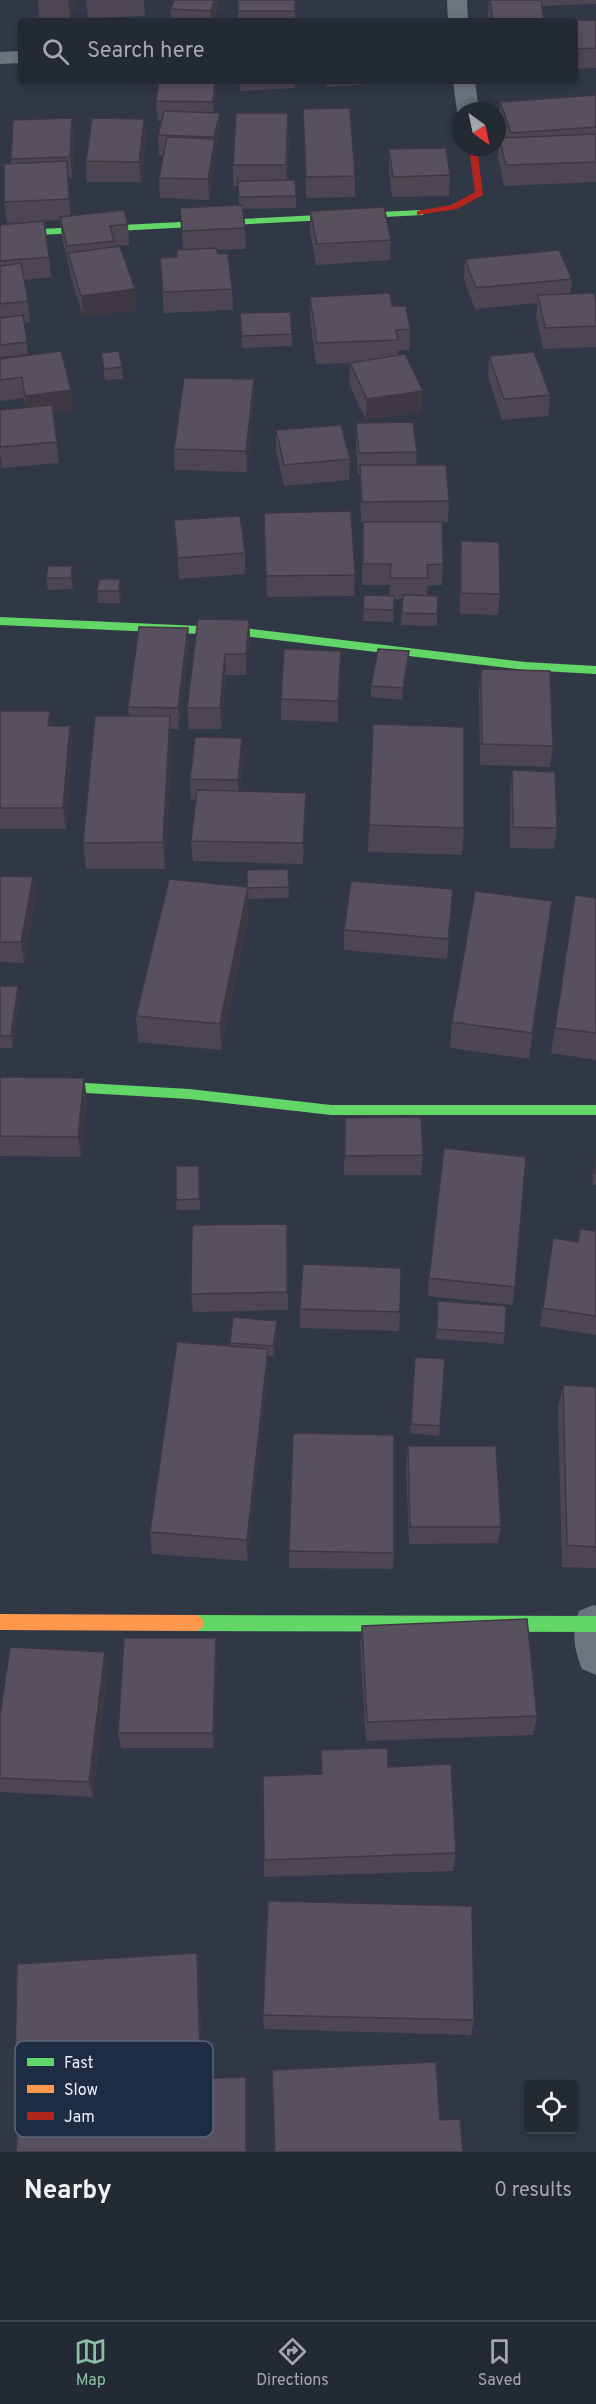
<!DOCTYPE html>
<html lang="en">
<head>
<meta charset="utf-8">
<style>
  :root { --surface:#242a34; --page:#303640; --text:#f1f3f6; --muted:#a3a7ac; --line:#41464f; --accent:#8abfa5 }
  body { margin:0; font-family:Overpass,sans-serif; background:var(--page); color:var(--text) }
  .controls { position:absolute; right:18px; bottom:18px; display:grid; overflow:hidden; border-radius:6px; box-shadow:0 3px 9px #0003 }
  .controls button { width:54px; height:54px; display:grid; place-items:center; padding:0; border:0; border-bottom:2px solid var(--line); background:var(--surface); color:var(--text); font:30px sans-serif }
  .compass { position:absolute; left:452px; top:102px; width:54px; height:54px; border-radius:50%; background:var(--surface); box-shadow:0 3px 9px #0003; rotate:147deg }
  .list { margin:0; padding:0; list-style:none }
  h2 { display:flex; justify-content:space-between; align-items:center; height:78px; margin:0; padding:0 24px; font-size:26px }
  h2 small { font-size:20px; font-weight:400; color:var(--muted) }
  .icon { flex:none; width:33px; height:33px; fill:none; stroke:currentColor; stroke-width:2; stroke-linecap:round; stroke-linejoin:round }
  .map { position:relative; flex:none; width:596px; height:2152px; overflow:hidden }
  .search { position:absolute; background:var(--surface); box-shadow:0 3px 9px #0003; left:18px; right:18px; top:18px; height:66px; display:flex; align-items:center; gap:15px; box-sizing:border-box; padding:0 21px; border-radius:6px; color:var(--muted); font-size:22px }
  .sheet { height:168px; background:var(--surface) }
  nav { display:flex; justify-content:space-around; align-items:center; box-sizing:border-box; height:84px; border-top:2px solid var(--line); background:var(--surface); font-size:16px; color:var(--muted) }
  nav a { display:grid; justify-items:center; gap:3px }
  nav .on { color:var(--accent) }
  .map>svg:first-child { display:block }
</style>
</head>
<body>
<div class="map">
<svg width="596" height="2152" viewBox="0 0 596 2152">
  <rect width="100%" height="100%" fill="#303845"/>
  <g fill="none" stroke-linecap="round" stroke-linejoin="round">
    <path fill="#6e747e" fill-rule="evenodd" d="M447,0H467L468,21H448Z
      M21,51V63L0,64V52Z
      M453,81H475L479,111H461L460,116L457,111Z
      M593,1605L596,1606V1675L582,1669C574,1650 571,1630 579,1611Z"/>
    <path fill="#63d668" fill-rule="evenodd" d="M420,210L425,213L423,215L0,237V231Z
      M0,617L244,628L525,662L596,666V674L525,670L244,636L0,625Z
      M0,1078L189,1089L331,1105H596V1115H331L189,1099L0,1088Z
      M196,1615L596,1616V1632L196,1631L190,1628L188,1623L190,1618Z"/>
    <path fill="#ff974d" fill-rule="evenodd" d="M0,1614L196,1615L202,1618L204,1623L202,1628L196,1631L0,1630Z"/>
    <path fill="#b3261e" fill-rule="evenodd" d="M469,147H477L483,195L457,209L417,215V211L451,205L475,192Z"/>
  </g>
  <path fill="#4d4552" d="M38,0H76L70,19L39,18Z
    M86,0H144L145,16L88,18Z
    M174,0H219L214,21H171V9Z
    M238,0H295V21H238Z
    M489,0H596V4L541,6L544,21H489L488,14Z
    M596,20V68L575,69V21Z
    M159,81H217L214,113H220V133L215,153L216,159L209,200L160,198L159,178L164,156L159,155L158,135L161,121H158L156,101Z
    M239,81H295V88L240,91Z
    M325,81H418L327,87Z
    M596,95V182L504,186L498,158L499,138H504L498,123L500,102Z
    M303,109L355,176V197L306,198Z
    M72,118L74,139L72,178H69L71,216L128,224L129,245L115,246V247L136,310L83,317L70,274L69,266L62,238L60,220L7,223L4,202L11,164V159Z
    M144,119L146,139L141,182H87L86,161Z
    M289,134L287,180L296,196V208L243,209L245,228L246,249L217,250L218,254L232,289L233,310L164,313L160,258L177,257L183,249L180,208L239,205L238,186H233V165Z
    M389,149L450,175L449,196L392,197L389,170Z
    M310,211L391,240L390,260L316,265L310,231Z
    M0,225L49,257L51,277L24,280L28,301L30,322L24,323L28,354L0,357Z
    M465,259L572,279L570,294L596,301V347L543,349L536,316L538,303L475,309L464,280Z
    M310,297L392,306L410,329L409,350L398,351V356L422,412L366,420L349,384L350,363L316,364L310,318Z
    M240,313L292,334V346L242,348Z
    M101,353L122,367L123,379L105,380Z
    M489,356L550,395L548,416L502,420L488,377Z
    M0,359L71,390L73,411L53,414L59,463L2,468L0,454V410L26,407L24,398L0,401Z
    M254,379V400L247,472L175,470L174,449Z
    M356,423L417,452L416,465L449,501L448,522H435L443,564L442,585L427,586V595L437,614V626L401,625L402,599H394L393,622L363,621L364,595L389,596L390,585H362L363,523H361L360,474H358L356,444Z
    M276,430L350,459L349,480L284,486L276,451Z
    M264,513L355,575L354,596L267,597Z
    M174,520L245,553V574L179,579Z
    M461,541L500,594L498,615L460,614V562Z
    M46,578H73V589L48,590Z
    M97,591H121L120,603H98Z
    M249,620L250,641L246,675H226L221,729H189L187,708Z
    M188,628L189,649L179,729H171L172,743L165,869H86L83,843L129,716L128,707Z
    M408,663L402,700L371,697V686Z
    M481,669L553,746L550,767L480,765L479,690Z
    M341,672L338,722L281,720V699Z
    M0,711L51,726H70L72,747L66,829H0Z
    M373,724L464,828L462,855L368,852Z
    M243,759L240,791L306,793V814L303,864L193,861L191,841L196,800L191,799L190,779Z
    M512,770L557,828L554,849L510,848V791Z
    M288,869L289,898L248,899L249,913L221,1050L138,1042L136,1016L247,887Z
    M0,876L33,877L36,897L24,963L0,962Z
    M453,889L447,959L344,950V930Z
    M575,895L596,898V1060L551,1053Z
    M552,901L529,1059L450,1048L452,1022Z
    M0,986H18L19,997L13,1048H0Z
    M0,1077L87,1098L81,1157L0,1156Z
    M345,1118L423,1155L421,1175H344Z
    M596,1152V1185L592,1184Z
    M199,1166L200,1210H177L176,1200Z
    M287,1224L288,1310L193,1312L191,1294Z
    M580,1229L596,1231V1335L540,1326L550,1257L577,1242Z
    M429,1278L515,1287L512,1305L428,1296Z
    M438,1301L505,1333L503,1344L436,1339Z
    M300,1309L400,1312L399,1331L300,1328Z
    M277,1321V1331L274,1357L268,1356V1372L247,1561L152,1554L150,1532L230,1346V1343Z
    M415,1357L440,1426L439,1436L410,1433Z
    M563,1385L596,1387V1568L562,1567L558,1408Z
    M408,1446L501,1527L498,1543L409,1544L406,1463Z
    M289,1551L394,1553L393,1569L289,1568Z
    M362,1626L537,1716L533,1735L366,1741L360,1646Z
    M217,1654L214,1748H121L118,1733Z
    M108,1667L93,1797L0,1792V1716Z
    M321,1750L388,1767L456,1853L453,1871L264,1877V1860L321,1774Z
    M197,1953L199,1969L202,2072L21,2083L15,2069Z
    M263,2015L474,2020L471,2035L264,2029Z"/>
  <path fill="#3e3842" d="M68,0H76L70,19Z
    M214,0H219L214,21H211V11Z
    M215,81H217L213,122V102Z
    M220,113V133L215,153L216,159L209,200L208,179L214,145V137Z
    M288,113L289,134L286,186V165Z
    M72,118L74,139L72,178L70,157Z
    M144,119L146,139L141,182L139,162Z
    M67,161L69,182L71,220L69,199Z
    M135,289L136,310L83,317L81,296Z
    M254,379V400L247,472L246,451Z
    M71,390L73,411L28,417L25,396Z
    M423,391L422,412L366,420L367,399Z
    M72,566L73,578V589L71,578Z
    M120,579L121,591L120,603L119,591Z
    M249,620L250,641L246,675V654Z
    M188,628L189,649L179,729L178,708Z
    M341,651V672L338,722V701Z
    M409,651L408,663L402,700L403,688Z
    M225,654L226,675L221,729L220,708Z
    M50,711L52,732L48,726Z
    M170,716L172,743L165,869L163,842Z
    M70,726L72,747L66,829L63,808Z
    M242,738L243,759L239,801L238,780Z
    M306,793V814L303,864V843Z
    M33,877L36,897L24,963L21,942Z
    M248,887L249,913L221,1050L220,1024Z
    M18,986L19,997L13,1048L11,1036Z
    M84,1078L87,1098L81,1157L78,1137Z
    M277,1321V1331L274,1357L273,1346Z
    M268,1349V1372L247,1561V1540Z
    M216,1638L217,1654L214,1748L213,1733Z
    M105,1652L108,1667L93,1797L89,1782Z
    M197,1953L199,1969L202,2072L200,2058Z
    M246,2077L247,2091V2152H246Z"/>
  <path fill="#59505f" stroke="#3e3842" stroke-width="1.5" d="M174,0H214L211,11L171,9Z
    M238,0H295V11H238Z
    M490,0H541L544,21H493Z
    M596,20V48L575,49V21H563Z
    M159,81H215L213,102L156,101Z
    M596,95V127L511,133L500,102Z
    M350,108L355,176L306,177L303,109Z
    M164,111L220,113L214,137L158,135Z
    M236,113H288L286,165H233Z
    M72,118L70,157L11,159L13,120Z
    M92,118L144,119L139,162L86,161Z
    M596,134V162L506,165L499,138Z
    M167,137L215,139L208,179L159,178Z
    M446,148L450,175L393,177L389,149Z
    M67,161L69,199L4,202V164Z
    M295,180L296,196L239,197L238,181Z
    M242,205L245,228L182,231L180,208Z
    M384,207L391,240L317,244L310,211Z
    M124,210L128,224L110,226L114,241L67,246L60,217Z
    M44,221L49,257L0,261V225Z
    M120,246L135,289L81,296L68,253Z
    M216,248L218,254H228L232,289L163,292L160,258L177,257V250Z
    M559,250L572,279L476,288L465,259Z
    M21,263L28,301L0,304V266Z
    M390,293L392,306H406L410,329L396,330L398,340L317,343L310,297Z
    M594,293L596,301V326L545,328L538,295Z
    M290,312L292,334L242,336L240,313Z
    M23,315L27,342L0,345V318Z
    M61,351L71,390L25,396L22,377L0,380V359Z
    M119,351L122,367L104,369L101,353Z
    M534,352L550,395L504,399L489,356Z
    M405,354L423,391L367,399L350,363Z
    M184,378L254,379L246,451L174,449Z
    M52,405L57,442L0,447V410Z
    M413,422L417,452L359,453L356,423Z
    M341,425L350,459L284,465L276,430Z
    M360,465H446L449,501L362,502Z
    M351,511L355,575L266,576L264,513Z
    M240,516L245,553L178,558L174,520Z
    M363,522H442L443,564L427,565L428,578H390L391,564H363Z
    M461,541L499,542L500,594L461,593Z
    M48,566H72L71,578H46Z
    M99,579H120L119,591H97Z
    M364,595L394,596V610L363,609Z
    M403,595L438,596L437,614L402,613Z
    M198,619L249,620L246,654H225L220,708H187Z
    M139,627L188,628L178,708L128,707Z
    M284,649L341,651L338,701L281,699Z
    M378,649L409,651L403,688L371,686Z
    M481,669L550,671L553,746L482,744Z
    M0,711H50L48,726H70L63,808H0Z
    M95,716H170L163,842L83,843Z
    M373,724L464,727V828L369,825Z
    M195,737L242,738L238,780L190,779Z
    M512,770L555,772L557,828L513,827Z
    M197,790L306,793L303,843L191,841Z
    M288,869L289,887L248,888L247,887V870Z
    M0,876L33,877L21,942H0Z
    M169,879L248,887L220,1024L136,1016Z
    M351,881L453,889L448,939L344,930Z
    M475,891L552,901L532,1033L452,1022Z
    M575,895L596,898V1033L555,1028Z
    M0,986H18L11,1036H0Z
    M0,1077L84,1078L78,1137L0,1136Z
    M421,1117L423,1155L345,1156V1118Z
    M444,1148L526,1157L515,1287L429,1278Z
    M596,1154V1173H594Z
    M176,1166H199V1199L176,1200Z
    M287,1224V1292L191,1294L192,1225Z
    M580,1229L596,1231V1316L543,1308L553,1238L578,1242Z
    M303,1264L401,1268L400,1312L300,1309Z
    M438,1301L506,1306L505,1333L437,1329Z
    M233,1317L277,1321L273,1346L230,1343Z
    M177,1342L268,1349L247,1540L150,1532Z
    M415,1357L445,1359L440,1426L411,1424Z
    M563,1385L596,1387V1547L567,1545Z
    M293,1433L394,1435V1553L289,1551Z
    M408,1446H496L501,1527H410Z
    M527,1619L537,1716L367,1722L362,1626Z
    M124,1638H216L213,1733H118Z
    M10,1647L105,1652L89,1782L0,1778V1716Z
    M388,1748V1767L451,1764L456,1853L264,1860L263,1776L322,1774L321,1750Z
    M268,1901L472,1906L474,2020L263,2015Z
    M197,1953L200,2058L15,2069L17,1964Z
    M436,2062L440,2120L460,2119L463,2152H275L272,2070Z
    M246,2077V2152H16L20,2085Z"/>
  <rect x="15" y="2041" width="198" height="96" rx="9" fill="#1d2c43" stroke="#5a677a" stroke-width="1.5"/>
  <rect x="27" y="2058" width="27" height="8" fill="#63d668"/>
  <rect x="27" y="2085" width="27" height="8" fill="#ff974d"/>
  <rect x="27" y="2112" width="27" height="8" fill="#b3261e"/>
  <g font-size="16" fill="#e8f0fc">
    <text x="64" y="2068">Fast</text>
    <text x="64" y="2095">Slow</text>
    <text x="64" y="2122">Jam</text>
  </g>
</svg>
<div class="controls">
<button><svg class="icon" aria-label="locate" viewBox="0 0 24 24"><circle cx="12" cy="12" r="6"/><path d="M12 2v4M12 18v4M2 12h4M18 12h4"/></svg></button>
</div>
<svg class="compass" viewBox="-18 -18 36 36"><path d="M0-13l5 13h-10z" fill="#e53935"/><path d="M0 13l5-13h-10z" fill="#a3a7ac"/></svg>
<div class="search"><svg class="icon" aria-label="search" viewBox="0 0 24 24"><circle cx="10" cy="10" r="6"/><path d="M15 15l6 6"/></svg>Search here</div>
</div>
<section class="sheet">
<h2>Nearby<small>0 results</small></h2>
<ul class="list">
</ul>
</section>
<nav>
<a class="on"><svg class="icon" aria-label="map" viewBox="0 0 24 24"><path d="M3 6l6-2 6 2 6-2v14l-6 2-6-2-6 2zM9 4v14M15 6v14"/></svg>Map</a>
<a><svg class="icon" aria-label="directions" viewBox="0 0 24 24"><path d="M12 3l9 9-9 9-9-9zM9 14v-3h6M13 9l2 2-2 2"/></svg>Directions</a>
<a><svg class="icon" aria-label="saved" viewBox="0 0 24 24"><path d="M7 4h10v16l-5-4-5 4z"/></svg>Saved</a>
</nav>
</body>
</html>
